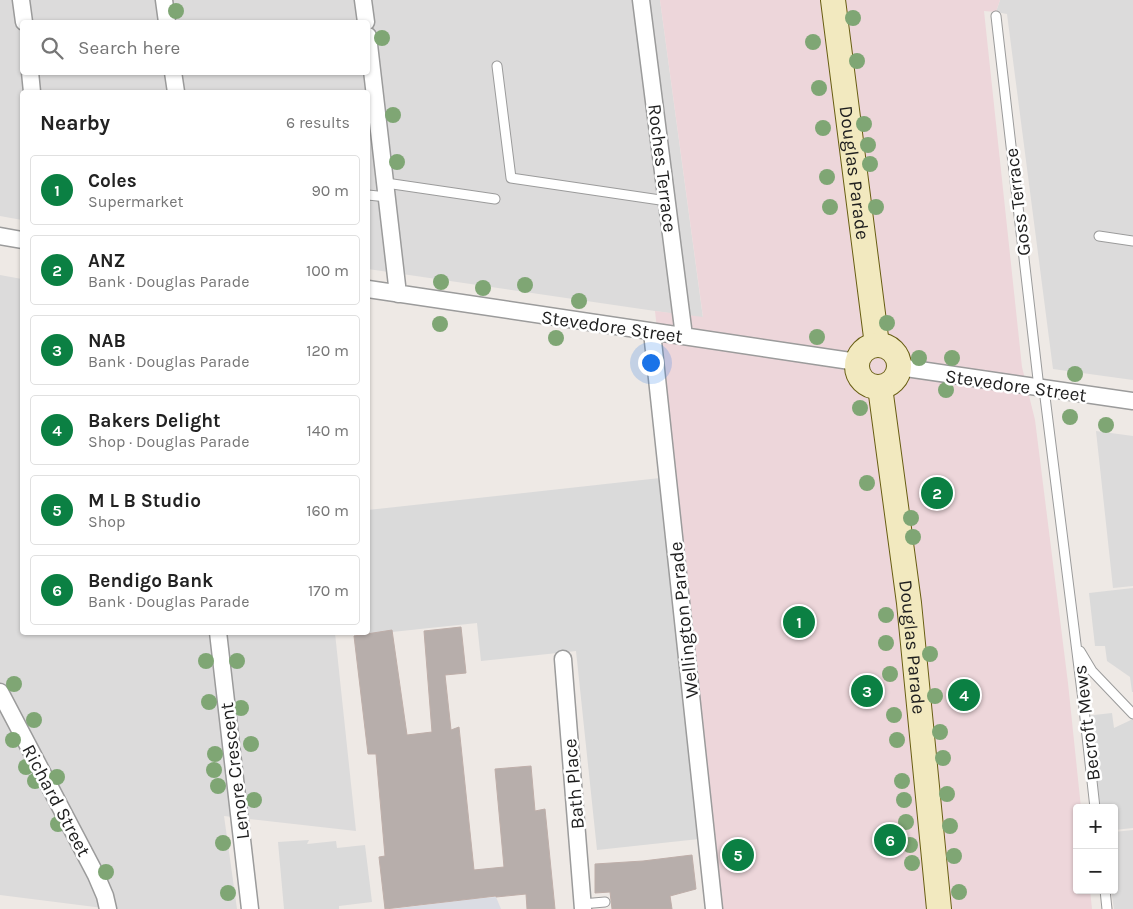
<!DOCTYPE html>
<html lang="en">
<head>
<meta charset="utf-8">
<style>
  :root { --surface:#fff; --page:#f6f6f6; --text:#222; --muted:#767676; --line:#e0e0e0; --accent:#0b8043 }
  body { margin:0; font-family:Karla,sans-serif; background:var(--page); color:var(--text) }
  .controls { position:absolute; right:15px; bottom:15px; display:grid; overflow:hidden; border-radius:5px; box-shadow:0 1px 4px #0004 }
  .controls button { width:45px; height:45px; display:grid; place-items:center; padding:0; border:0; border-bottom:1px solid var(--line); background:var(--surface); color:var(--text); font:25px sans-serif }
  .you { position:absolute; left:650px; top:362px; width:18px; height:18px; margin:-12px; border:4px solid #fff; border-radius:50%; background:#1a73e8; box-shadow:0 0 0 8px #1a73e833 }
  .badge { display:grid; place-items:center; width:32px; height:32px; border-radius:50%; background:var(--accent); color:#fff; font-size:16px; font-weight:700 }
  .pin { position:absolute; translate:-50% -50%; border:2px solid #fff; box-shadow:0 1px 5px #0006 }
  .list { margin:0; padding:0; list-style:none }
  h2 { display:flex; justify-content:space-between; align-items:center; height:65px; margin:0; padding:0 20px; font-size:21px }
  h2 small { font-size:16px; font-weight:400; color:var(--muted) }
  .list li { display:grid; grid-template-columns:32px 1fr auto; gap:15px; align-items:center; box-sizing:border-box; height:70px; margin:0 10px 10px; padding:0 10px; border:1px solid var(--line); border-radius:5px }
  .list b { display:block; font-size:19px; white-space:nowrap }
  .list p { margin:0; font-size:16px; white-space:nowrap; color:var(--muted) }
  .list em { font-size:16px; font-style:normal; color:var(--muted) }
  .icon { flex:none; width:28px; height:28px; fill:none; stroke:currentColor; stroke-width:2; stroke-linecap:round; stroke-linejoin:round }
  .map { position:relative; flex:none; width:1133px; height:909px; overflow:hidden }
  .search { position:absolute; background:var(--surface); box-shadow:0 1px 4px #0004; left:20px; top:20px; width:350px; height:55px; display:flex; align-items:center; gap:12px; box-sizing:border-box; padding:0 18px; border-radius:5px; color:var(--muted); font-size:19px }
  .panel { position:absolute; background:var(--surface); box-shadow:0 1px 4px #0004; left:20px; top:90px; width:350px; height:545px; border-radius:5px }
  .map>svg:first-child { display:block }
</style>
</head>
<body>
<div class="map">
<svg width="1133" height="909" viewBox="0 0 1133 909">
  <rect width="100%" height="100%" fill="#eee9e5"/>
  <path fill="#dcdbdb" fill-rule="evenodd" d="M0,0H660L703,318L368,269V92H22V220L0,216ZM22,22H368V72H22Z
    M1000,0H1133V380L1053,369L1007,14L996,12Z
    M0,275L22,279V632L335,633L356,831L224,816L237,909H111L0,895Z
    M1096,431L1133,436V586L1113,588Z
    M1133,830V909H1114L1111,890H1114V832Z"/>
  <path fill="#edd6da" d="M660,0H1000L996,12L984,11L1022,367L1035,420L1068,683L1081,808H1077V890H1090L1092,909H721L655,311L703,317Z"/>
  <path fill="#dadada" d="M660,478L699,839L597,850L576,651L481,661L477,623L354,636V633L368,632V510Z
    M1133,588V692H1132L1130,677L1107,661L1105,646H1095L1089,593Z
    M1112,713L1114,728L1133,719V828L1114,830V808H1095L1085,716Z
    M309,840L307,844L336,841L337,848L365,845L372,902L339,906V909H284L278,842Z"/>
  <path fill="#dadce3" d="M496,897L501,909H392L472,899Z"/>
  <path fill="#b7aeab" stroke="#beaea9" d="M461,627L466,673L445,675L451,730L459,727L474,870L504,867L495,769L531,766L535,811L545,809L555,909H527L526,894L496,897V896L385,909L379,857L385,856L376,754H368L354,636L392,630L407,735L432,732L424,631Z
    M692,855L696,889L670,896L672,909H612L610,892L595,893V864L643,861Z"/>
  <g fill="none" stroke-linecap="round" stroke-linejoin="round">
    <g stroke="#9b9b9b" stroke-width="11">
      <path id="lane" d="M996,16L1039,388
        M497,66L511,178L667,201
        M386,183L495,199
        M368,195L387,197
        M1099,236L1133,241
        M1044,389L1083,700L1095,808
        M1080,651L1092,671L1133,714
        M1105,890L1107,909
        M582,904L605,902"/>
    </g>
    <g stroke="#9b9b9b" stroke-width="19">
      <path id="street" d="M21,0L24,22
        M164,0L167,22
        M363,0L366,22
        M641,0L684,336
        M368,36L398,294
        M30,72L32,92
        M173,72L176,92
        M0,236L22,240
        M368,289L857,362
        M652,332L714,909
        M899,367L1133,401
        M218,632L250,909
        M563,659L583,909
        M0,692L96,875L105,896L108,909"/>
    </g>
    <g stroke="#685e12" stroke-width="26">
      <g id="secondary">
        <path id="s1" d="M833,0L877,345"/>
        <circle cx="878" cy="366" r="21"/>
        <path id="s2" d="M880,387L909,603L939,909"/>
      </g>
    </g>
    <use href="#lane" stroke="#fff" stroke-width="9"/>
    <use href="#street" stroke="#fff" stroke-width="16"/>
    <use href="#secondary" stroke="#f2e9bf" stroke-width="24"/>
  </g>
  <g fill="#7fa674">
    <circle cx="176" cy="11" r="8"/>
    <circle cx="853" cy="18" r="8"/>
    <circle cx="382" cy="38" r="8"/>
    <circle cx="813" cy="42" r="8"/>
    <circle cx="857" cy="61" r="8"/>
    <circle cx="819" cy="88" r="8"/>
    <circle cx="393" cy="115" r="8"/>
    <circle cx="864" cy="124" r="8"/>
    <circle cx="823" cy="128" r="8"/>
    <circle cx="868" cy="145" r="8"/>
    <circle cx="397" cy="162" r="8"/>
    <circle cx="870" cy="164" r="8"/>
    <circle cx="827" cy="177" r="8"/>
    <circle cx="830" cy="207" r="8"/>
    <circle cx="876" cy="207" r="8"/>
    <circle cx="441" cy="282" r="8"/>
    <circle cx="525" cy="285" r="8"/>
    <circle cx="483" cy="288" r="8"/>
    <circle cx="579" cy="301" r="8"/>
    <circle cx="887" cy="323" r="8"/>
    <circle cx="440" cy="324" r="8"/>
    <circle cx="817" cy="337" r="8"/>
    <circle cx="556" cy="338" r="8"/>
    <circle cx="919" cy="358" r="8"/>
    <circle cx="952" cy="358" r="8"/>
    <circle cx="1075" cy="374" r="8"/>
    <circle cx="946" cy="390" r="8"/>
    <circle cx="860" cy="408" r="8"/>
    <circle cx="1070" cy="417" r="8"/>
    <circle cx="1106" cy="425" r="8"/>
    <circle cx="867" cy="483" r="8"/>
    <circle cx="911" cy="518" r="8"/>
    <circle cx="913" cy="537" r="8"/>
    <circle cx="886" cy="615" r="8"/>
    <circle cx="886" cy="643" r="8"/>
    <circle cx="930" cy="654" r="8"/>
    <circle cx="206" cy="661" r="8"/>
    <circle cx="237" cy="661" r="8"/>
    <circle cx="890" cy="674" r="8"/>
    <circle cx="14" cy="684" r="8"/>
    <circle cx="935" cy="696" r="8"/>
    <circle cx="209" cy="702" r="8"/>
    <circle cx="241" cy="708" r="8"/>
    <circle cx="894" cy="715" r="8"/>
    <circle cx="34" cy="720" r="8"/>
    <circle cx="940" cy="732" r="8"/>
    <circle cx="13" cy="740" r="8"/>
    <circle cx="897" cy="740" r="8"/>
    <circle cx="251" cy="744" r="8"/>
    <circle cx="215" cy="754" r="8"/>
    <circle cx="943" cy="758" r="8"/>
    <circle cx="26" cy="767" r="8"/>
    <circle cx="214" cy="770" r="8"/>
    <circle cx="57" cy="777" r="8"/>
    <circle cx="35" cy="781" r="8"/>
    <circle cx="902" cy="781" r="8"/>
    <circle cx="218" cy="786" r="8"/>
    <circle cx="947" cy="794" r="8"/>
    <circle cx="254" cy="800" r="8"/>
    <circle cx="904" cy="800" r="8"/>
    <circle cx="906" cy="822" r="8"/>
    <circle cx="58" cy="824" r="8"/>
    <circle cx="950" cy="826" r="8"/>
    <circle cx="223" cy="843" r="8"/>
    <circle cx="910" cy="845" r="8"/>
    <circle cx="954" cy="856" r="8"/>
    <circle cx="912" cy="863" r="8"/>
    <circle cx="106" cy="872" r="8"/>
    <circle cx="959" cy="892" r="8"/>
    <circle cx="228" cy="893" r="8"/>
  </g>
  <g text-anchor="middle" stroke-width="5" stroke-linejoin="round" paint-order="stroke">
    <g font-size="19" fill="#1e1e1e" stroke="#fff">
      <text transform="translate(663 168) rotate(83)" y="7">Roches Terrace</text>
      <text dy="7" stroke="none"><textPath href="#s1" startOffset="174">Douglas Parade</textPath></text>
      <text transform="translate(1017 202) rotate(-97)" y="7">Goss Terrace</text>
      <text transform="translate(612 326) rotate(8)" y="7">Stevedore Street</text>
      <text transform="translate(1016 385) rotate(8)" y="7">Stevedore Street</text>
      <text transform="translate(683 620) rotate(-96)" y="7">Wellington Parade</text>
      <text dy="7" stroke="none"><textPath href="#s2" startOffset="262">Douglas Parade</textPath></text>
      <text transform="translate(1086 723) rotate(-97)" y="7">Becroft Mews</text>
      <text transform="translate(234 771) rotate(-97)" y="7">Lenore Crescent</text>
      <text transform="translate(573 784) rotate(-95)" y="7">Bath Place</text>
      <text transform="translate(57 800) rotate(62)" y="7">Richard Street</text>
    </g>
  </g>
</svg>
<div class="controls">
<button>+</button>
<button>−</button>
</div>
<div class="you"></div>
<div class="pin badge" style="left:799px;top:622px">1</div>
<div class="pin badge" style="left:937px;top:493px">2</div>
<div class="pin badge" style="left:867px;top:691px">3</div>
<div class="pin badge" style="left:964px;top:695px">4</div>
<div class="pin badge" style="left:738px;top:855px">5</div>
<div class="pin badge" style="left:890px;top:840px">6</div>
<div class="search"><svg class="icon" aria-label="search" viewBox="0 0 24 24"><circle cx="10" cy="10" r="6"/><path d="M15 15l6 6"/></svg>Search here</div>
<section class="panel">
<h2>Nearby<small>6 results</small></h2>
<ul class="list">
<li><span class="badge">1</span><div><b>Coles</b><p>Supermarket</p></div><em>90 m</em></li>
<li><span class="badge">2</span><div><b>ANZ</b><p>Bank · Douglas Parade</p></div><em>100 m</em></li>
<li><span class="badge">3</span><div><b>NAB</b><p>Bank · Douglas Parade</p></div><em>120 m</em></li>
<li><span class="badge">4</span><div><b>Bakers Delight</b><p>Shop · Douglas Parade</p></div><em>140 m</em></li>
<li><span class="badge">5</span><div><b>M L B Studio</b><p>Shop</p></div><em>160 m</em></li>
<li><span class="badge">6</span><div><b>Bendigo Bank</b><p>Bank · Douglas Parade</p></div><em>170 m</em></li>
</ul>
</section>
</div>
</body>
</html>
